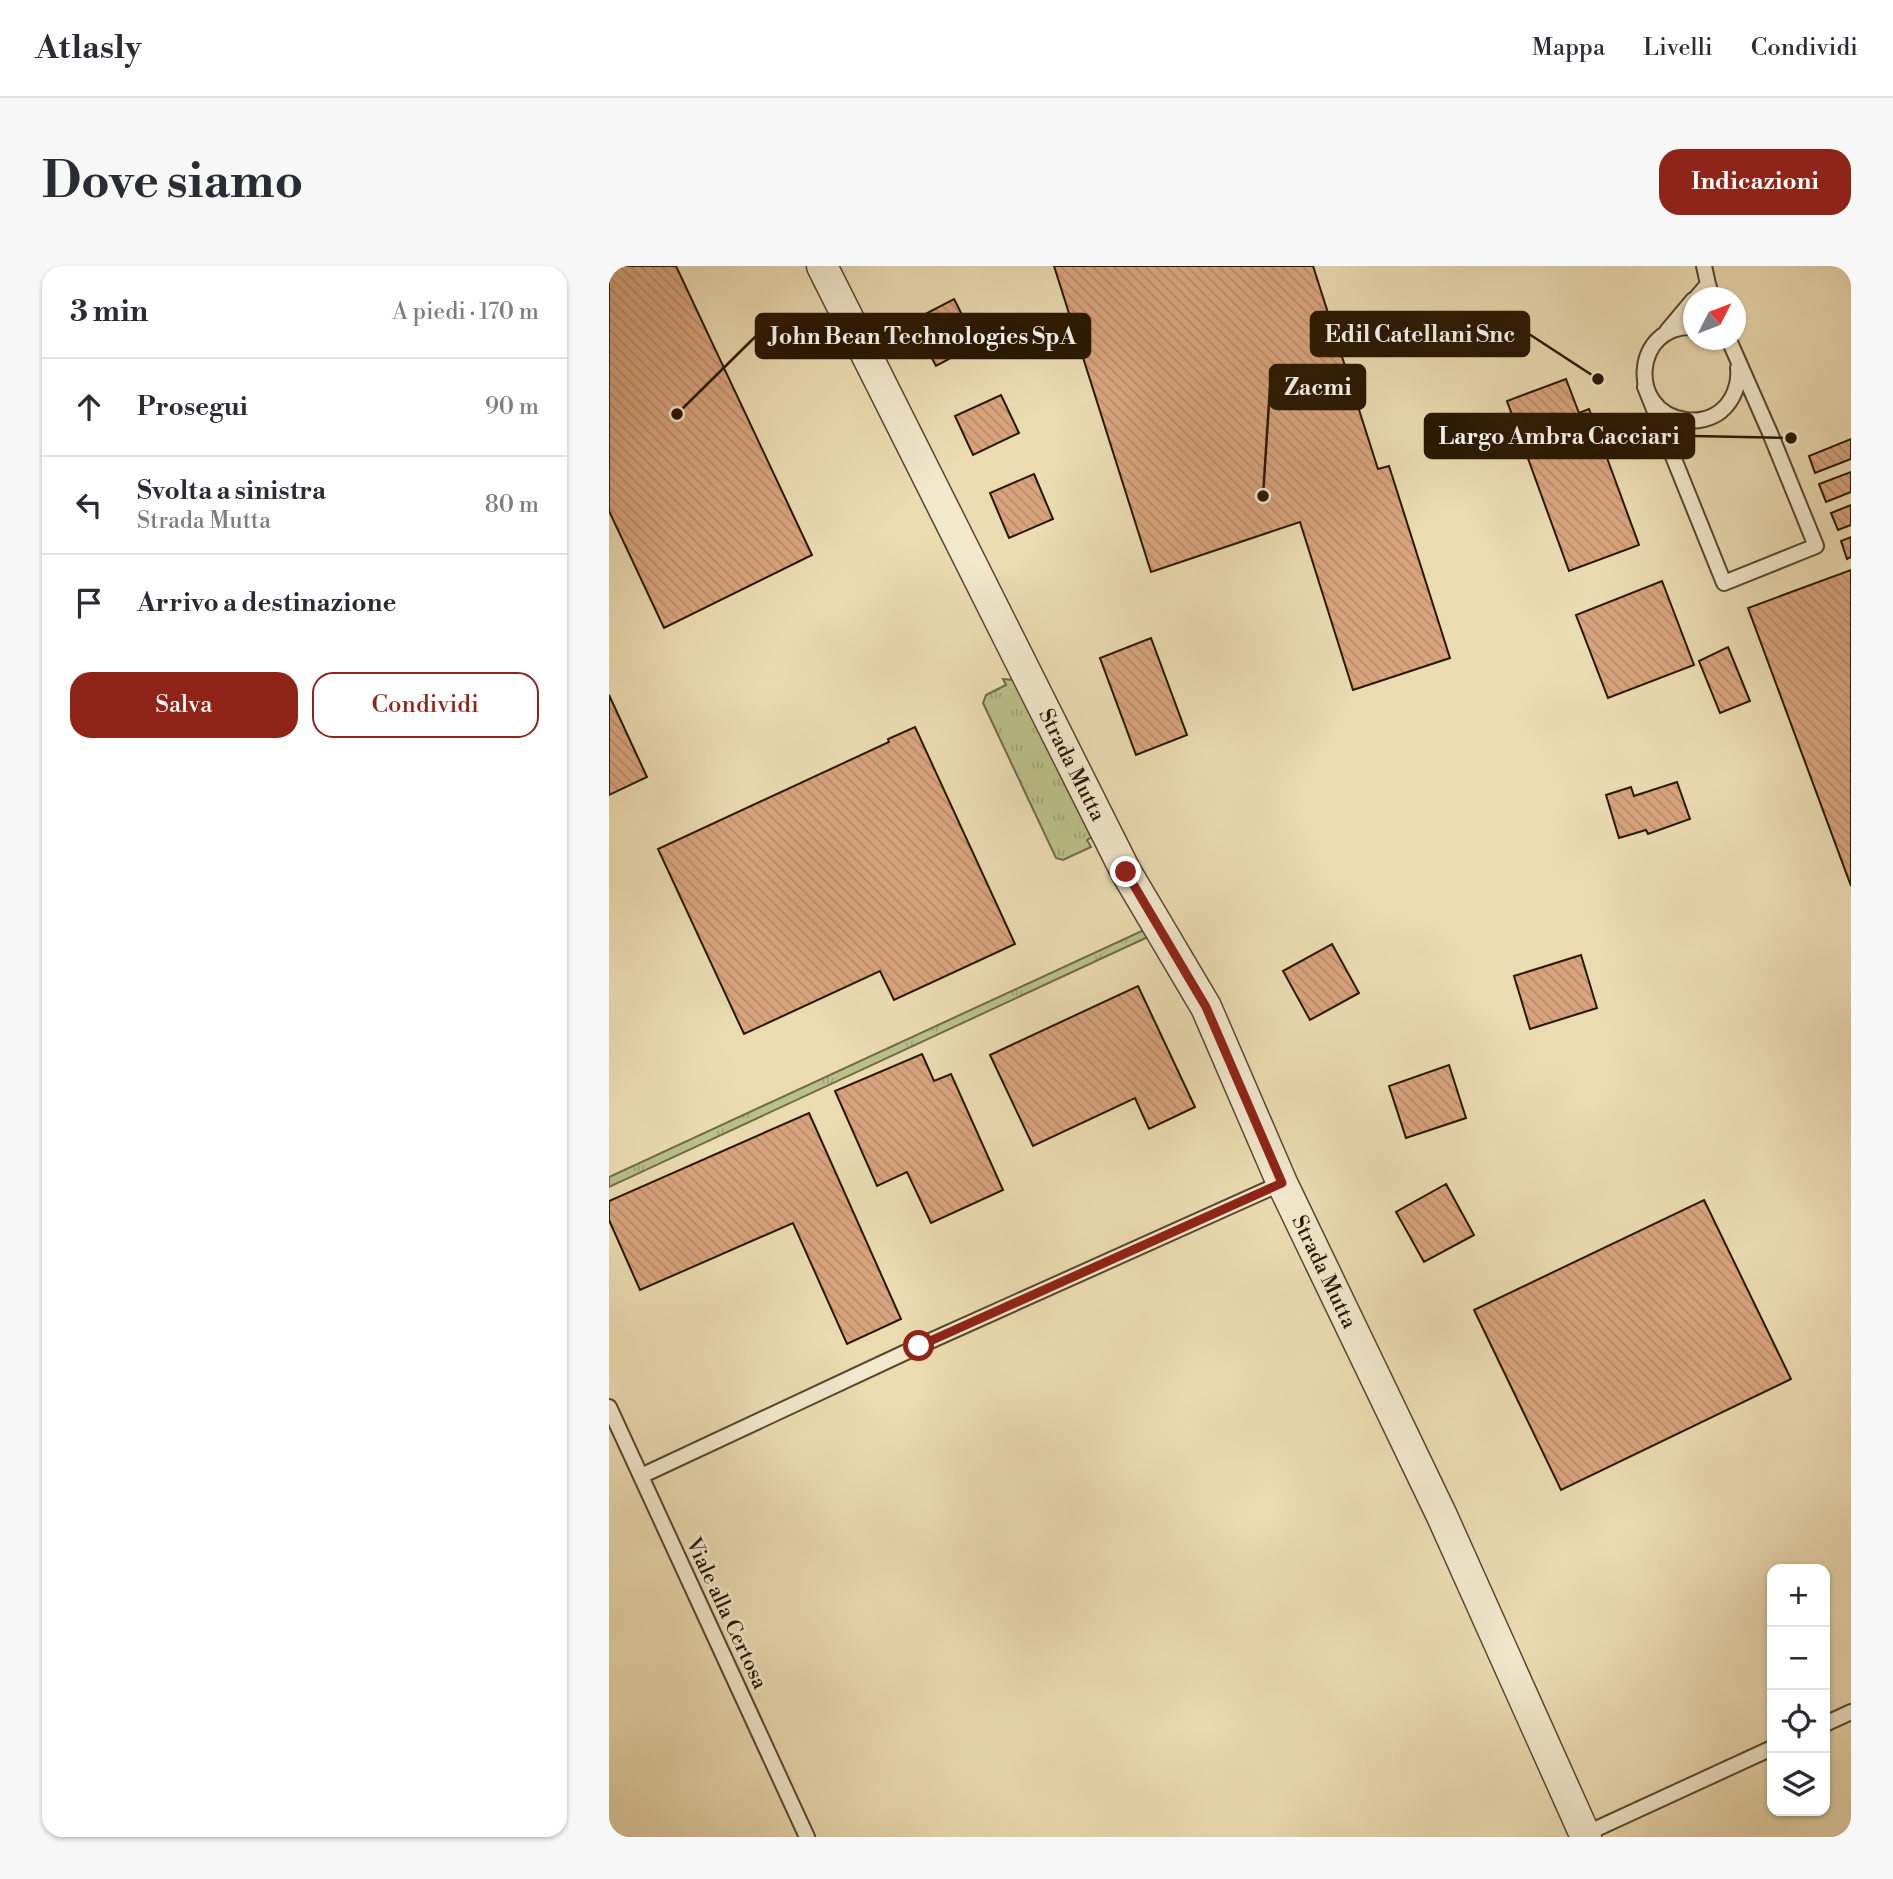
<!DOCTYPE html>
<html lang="it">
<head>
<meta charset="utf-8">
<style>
  :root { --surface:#fff; --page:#f7f7f7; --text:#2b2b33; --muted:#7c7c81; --line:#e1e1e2; --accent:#8f2418 }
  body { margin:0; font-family:"Libre Bodoni",serif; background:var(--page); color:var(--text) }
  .controls { position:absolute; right:21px; bottom:21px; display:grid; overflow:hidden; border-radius:14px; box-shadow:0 2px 5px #0004 }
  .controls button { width:63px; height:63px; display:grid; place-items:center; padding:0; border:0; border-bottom:2px solid var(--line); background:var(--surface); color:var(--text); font:35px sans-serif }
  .compass { position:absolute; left:1074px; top:21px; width:63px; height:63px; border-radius:50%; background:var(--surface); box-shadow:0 2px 5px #0004; rotate:48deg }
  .stop { position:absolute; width:21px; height:21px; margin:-16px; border:5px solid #8f2418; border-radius:50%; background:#fff }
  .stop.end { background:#8f2418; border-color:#fff; box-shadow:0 2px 7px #0008 }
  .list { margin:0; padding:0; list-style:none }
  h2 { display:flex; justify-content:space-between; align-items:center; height:91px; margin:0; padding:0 28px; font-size:30px }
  h2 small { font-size:23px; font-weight:400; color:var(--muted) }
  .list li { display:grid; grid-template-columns:46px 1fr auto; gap:21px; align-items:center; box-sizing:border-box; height:98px; padding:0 28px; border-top:2px solid var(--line) }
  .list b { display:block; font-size:26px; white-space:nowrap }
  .list p { margin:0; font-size:23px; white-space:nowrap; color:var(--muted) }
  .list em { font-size:23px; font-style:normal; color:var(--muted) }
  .actions { display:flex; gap:14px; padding:21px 28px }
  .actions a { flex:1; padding:16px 0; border:2px solid var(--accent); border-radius:21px; text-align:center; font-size:24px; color:var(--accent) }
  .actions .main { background:var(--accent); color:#fff }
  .icon { flex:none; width:38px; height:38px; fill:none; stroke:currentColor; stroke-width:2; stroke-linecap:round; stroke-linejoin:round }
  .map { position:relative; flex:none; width:1242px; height:1571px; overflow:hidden; border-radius:21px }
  header { display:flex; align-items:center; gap:42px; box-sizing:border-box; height:98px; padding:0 35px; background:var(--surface); border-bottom:2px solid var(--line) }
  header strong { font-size:33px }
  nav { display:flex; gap:38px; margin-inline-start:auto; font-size:24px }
  .intro { display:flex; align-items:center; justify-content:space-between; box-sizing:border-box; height:168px; padding:0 42px }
  h1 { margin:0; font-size:49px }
  .button { padding:18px 32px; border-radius:21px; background:var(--accent); color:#fff; font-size:24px; font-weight:700 }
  main { display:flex; gap:42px; padding:0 42px }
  aside { flex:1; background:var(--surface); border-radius:21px; box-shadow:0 2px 5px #0004 }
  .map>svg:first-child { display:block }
</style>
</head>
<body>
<header>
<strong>Atlasly</strong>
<nav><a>Mappa</a><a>Livelli</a><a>Condividi</a></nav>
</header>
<div class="intro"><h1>Dove siamo</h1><a class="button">Indicazioni</a></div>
<main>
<aside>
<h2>3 min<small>A piedi · 170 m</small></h2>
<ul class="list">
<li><svg class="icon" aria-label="ahead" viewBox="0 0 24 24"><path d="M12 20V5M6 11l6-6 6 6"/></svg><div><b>Prosegui</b></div><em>90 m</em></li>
<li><svg class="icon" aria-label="left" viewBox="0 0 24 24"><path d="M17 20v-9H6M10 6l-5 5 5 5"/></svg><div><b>Svolta a sinistra</b><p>Strada Mutta</p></div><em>80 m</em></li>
<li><svg class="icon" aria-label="arrive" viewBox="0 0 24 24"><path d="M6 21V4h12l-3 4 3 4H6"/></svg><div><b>Arrivo a destinazione</b></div></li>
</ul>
<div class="actions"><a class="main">Salva</a><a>Condividi</a></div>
</aside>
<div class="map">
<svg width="1242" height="1571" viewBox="0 0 1242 1571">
  <defs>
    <pattern id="grass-tufts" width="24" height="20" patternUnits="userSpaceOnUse" patternTransform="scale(1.75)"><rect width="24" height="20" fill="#bac08a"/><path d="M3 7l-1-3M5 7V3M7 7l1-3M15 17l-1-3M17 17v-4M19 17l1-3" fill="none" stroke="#a0a475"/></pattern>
    <pattern id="building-back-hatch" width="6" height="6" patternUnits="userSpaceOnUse" patternTransform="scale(1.75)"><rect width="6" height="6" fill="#d8a47d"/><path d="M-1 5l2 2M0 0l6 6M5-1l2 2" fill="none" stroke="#b98c6a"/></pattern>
  </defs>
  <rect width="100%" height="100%" fill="#ebdbb1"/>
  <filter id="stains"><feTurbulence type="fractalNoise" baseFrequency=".00286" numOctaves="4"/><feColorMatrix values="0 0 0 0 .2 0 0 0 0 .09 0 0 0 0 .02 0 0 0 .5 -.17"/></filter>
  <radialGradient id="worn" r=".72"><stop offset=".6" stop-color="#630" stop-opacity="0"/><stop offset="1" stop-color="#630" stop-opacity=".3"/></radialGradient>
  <path fill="url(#grass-tufts)" stroke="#706b46" stroke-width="2" d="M394,413L405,414L486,569L478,574L482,581L454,594L447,592L374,437L377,429L397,419Z
    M537,663L541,670L0,921V911Z"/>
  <path fill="url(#building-back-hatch)" stroke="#271601" stroke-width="2" d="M0,0H67L203,289L55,362L0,245Z
    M445,0H704L769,203L780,200L841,392L744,424L691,256L542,306Z
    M345,33L368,78L327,100L303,55Z
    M957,113L970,147L980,143L1030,279L960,305L898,135Z
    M392,129L410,167L364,189L346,150Z
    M1242,173V193L1206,207L1200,190Z
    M1242,206V226L1217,236L1210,218Z
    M425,208L444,253L400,272L381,227Z
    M1242,239V259L1229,264L1222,247Z
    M1242,271V291L1238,293L1232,275Z
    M1242,304V620L1139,342Z
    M1053,315L1085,399L999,432L967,349Z
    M542,372L578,469L527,489L491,392Z
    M1119,381L1141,435L1111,447L1090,395Z
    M0,429L38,511L0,529Z
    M306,461L406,678L285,734L271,705L135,768L49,583L280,476L279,473Z
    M1068,516L1081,553L1039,568L1037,564L1010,572L997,529L1022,521L1025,530Z
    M723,678L750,727L701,754L674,705Z
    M972,689L988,742L921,763L905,710Z
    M529,720L586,841L540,863L526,832L424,880L381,789Z
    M313,788L325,815L342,808L394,924L322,957L298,906L268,920L226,825Z
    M840,799L857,852L797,872L780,820Z
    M200,847L292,1053L238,1078L184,957L31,1024L0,954V935Z
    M837,918L865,969L815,996L787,946Z
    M1095,934L1182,1113L952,1224L865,1044Z"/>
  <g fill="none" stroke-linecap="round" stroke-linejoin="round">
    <g stroke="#58472d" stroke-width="18">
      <path id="lane" d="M1095,0L1099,18
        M1087,32L1099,18L1103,32
        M1084,61C1025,58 1017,145 1076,154C1088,156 1102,153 1112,145C1124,135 1131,118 1129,102
        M1058,65L1084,34
        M1036,121L1115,317L1207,280L1161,167L1120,74
        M0,1141L198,1571
        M32,1210L310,1080L673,917
        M1216,1458L1242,1446
        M976,1568L1163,1482"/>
    </g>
    <g stroke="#58472d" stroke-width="33">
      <g id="street">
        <path id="s1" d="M213,0L517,606L597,741L673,917L833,1250L977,1571"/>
      </g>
    </g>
    <use href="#lane" stroke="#f2e8cc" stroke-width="14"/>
    <use href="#street" stroke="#f2e8cc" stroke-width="30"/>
  </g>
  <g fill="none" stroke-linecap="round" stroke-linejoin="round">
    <path stroke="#8f2418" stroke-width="9" d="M310,1080L673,917L597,741L517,606"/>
  </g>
  <g text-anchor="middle" stroke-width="6" stroke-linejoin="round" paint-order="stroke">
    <g font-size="21" fill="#271601" stroke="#f2e8cc">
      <text dy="7" stroke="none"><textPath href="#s1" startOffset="558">Strada Mutta</textPath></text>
      <text dy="7" stroke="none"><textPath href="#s1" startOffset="1125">Strada Mutta</textPath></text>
      <text transform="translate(118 1347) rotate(65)" y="7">Viale alla Certosa</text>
    </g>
  </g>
  <path fill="none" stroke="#271601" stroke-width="2.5" d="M989 113L920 68M68 148L147 70M654 230L661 121M1182 172L1085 170"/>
  <g fill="#271601" stroke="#f2e8cc" stroke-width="2.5">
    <circle cx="989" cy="113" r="7"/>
    <circle cx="68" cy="148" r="7"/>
    <circle cx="654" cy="230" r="7"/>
    <circle cx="1182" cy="172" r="7"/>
  </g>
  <g fill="#271601" stroke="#271601" stroke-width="2.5">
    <rect x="702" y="46" width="218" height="44" rx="7"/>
    <rect x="147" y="48" width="334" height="44" rx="7"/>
    <rect x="661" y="99" width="95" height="44" rx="7"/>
    <rect x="816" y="148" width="269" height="44" rx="7"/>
  </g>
  <g font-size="23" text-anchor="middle" font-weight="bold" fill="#fff">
    <text x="811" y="76">Edil Catellani Snc</text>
    <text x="314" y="78">John Bean Technologies SpA</text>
    <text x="709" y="129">Zacmi</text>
    <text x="950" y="178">Largo Ambra Cacciari</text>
  </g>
  <rect width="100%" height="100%" filter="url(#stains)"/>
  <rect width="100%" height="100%" fill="url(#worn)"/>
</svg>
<div class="controls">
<button>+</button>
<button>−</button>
<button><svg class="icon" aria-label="locate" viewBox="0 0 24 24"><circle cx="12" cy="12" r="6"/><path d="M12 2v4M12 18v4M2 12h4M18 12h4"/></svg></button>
<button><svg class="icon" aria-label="layers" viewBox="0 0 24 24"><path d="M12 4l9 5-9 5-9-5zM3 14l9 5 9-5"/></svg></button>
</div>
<svg class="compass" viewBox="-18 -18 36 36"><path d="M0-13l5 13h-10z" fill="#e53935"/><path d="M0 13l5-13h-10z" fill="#7c7c81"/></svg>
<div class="stop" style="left:310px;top:1080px"></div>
<div class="stop end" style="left:517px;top:606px"></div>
</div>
</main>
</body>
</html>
